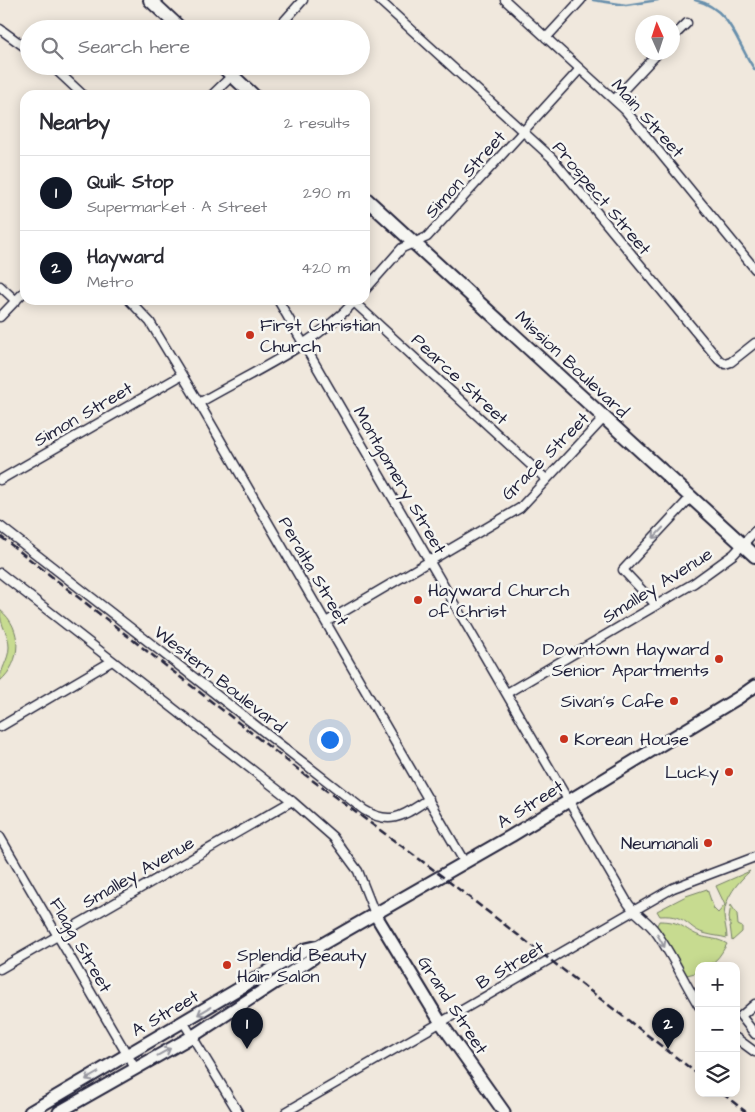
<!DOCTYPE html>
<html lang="en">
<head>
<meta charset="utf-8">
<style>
  :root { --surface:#fff; --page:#f7f7f7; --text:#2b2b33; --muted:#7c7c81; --line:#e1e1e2; --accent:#111827 }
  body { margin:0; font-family:"Architects Daughter",sans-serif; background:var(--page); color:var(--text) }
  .controls { position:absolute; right:15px; bottom:15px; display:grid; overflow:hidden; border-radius:10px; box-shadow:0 2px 12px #0003 }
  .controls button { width:45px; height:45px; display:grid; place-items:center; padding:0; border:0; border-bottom:1px solid var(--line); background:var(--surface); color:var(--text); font:25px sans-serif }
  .compass { position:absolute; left:635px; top:15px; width:45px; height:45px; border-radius:50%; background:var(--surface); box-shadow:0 2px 12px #0003; rotate:357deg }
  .you { position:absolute; left:329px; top:739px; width:18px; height:18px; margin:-12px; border:4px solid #fff; border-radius:50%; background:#1a73e8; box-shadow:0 0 0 8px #1a73e833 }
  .badge { display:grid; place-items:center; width:32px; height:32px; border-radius:50%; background:var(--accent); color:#fff; font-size:16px; font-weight:700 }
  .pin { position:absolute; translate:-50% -41px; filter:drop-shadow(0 1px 2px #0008) }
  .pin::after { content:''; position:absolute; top:26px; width:18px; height:15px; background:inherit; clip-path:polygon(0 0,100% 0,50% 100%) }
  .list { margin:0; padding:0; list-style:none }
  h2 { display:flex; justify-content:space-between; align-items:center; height:65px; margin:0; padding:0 20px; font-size:21px }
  h2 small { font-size:16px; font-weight:400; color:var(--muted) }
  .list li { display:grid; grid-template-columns:32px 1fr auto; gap:15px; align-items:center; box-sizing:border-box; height:75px; padding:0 20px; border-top:1px solid var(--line) }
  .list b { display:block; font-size:19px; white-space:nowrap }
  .list p { margin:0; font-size:16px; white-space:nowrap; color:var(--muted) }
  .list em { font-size:16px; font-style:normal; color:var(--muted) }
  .icon { flex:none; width:28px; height:28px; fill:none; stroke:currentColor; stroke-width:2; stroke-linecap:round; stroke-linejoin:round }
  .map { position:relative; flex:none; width:755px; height:1112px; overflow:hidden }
  .search { position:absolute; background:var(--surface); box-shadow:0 2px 12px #0003; left:20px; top:20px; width:350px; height:55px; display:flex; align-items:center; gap:12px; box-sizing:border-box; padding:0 18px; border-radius:28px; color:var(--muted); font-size:19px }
  .panel { position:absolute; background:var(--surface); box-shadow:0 2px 12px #0003; left:20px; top:90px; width:350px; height:215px; border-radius:15px }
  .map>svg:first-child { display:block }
</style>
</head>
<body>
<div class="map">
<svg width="755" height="1112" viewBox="0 0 755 1112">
  <rect width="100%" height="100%" fill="#f0e8dd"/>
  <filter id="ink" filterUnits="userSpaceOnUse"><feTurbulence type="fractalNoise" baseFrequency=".02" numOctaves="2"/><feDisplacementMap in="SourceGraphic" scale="10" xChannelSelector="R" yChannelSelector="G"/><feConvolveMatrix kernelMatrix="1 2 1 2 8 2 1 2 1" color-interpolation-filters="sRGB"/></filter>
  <g filter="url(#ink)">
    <path fill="#c7db90" stroke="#747e66" d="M0,610C23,628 22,662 0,681C0,669 9,660 9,647C9,632 0,628 0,610Z
      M750,871C738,882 725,897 724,915C724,922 727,930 727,938C720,936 714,936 707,934C687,930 689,914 660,916L657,911L686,896L707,889L714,909L718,913L725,905L716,886Z
      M731,905L737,914L738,925L742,927V932L732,941L729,917Z
      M659,921C683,921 682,929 700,936C709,939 718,938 727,944C719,957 715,966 699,966V972L687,975L656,927Z"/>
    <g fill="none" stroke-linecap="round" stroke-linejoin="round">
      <path stroke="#678fac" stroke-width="2.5" d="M593,0L626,5L658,0
        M695,0C732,9 736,43 755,70"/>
      <g stroke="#22223b" stroke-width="11">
        <path id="street" d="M379,0L552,158L719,360L725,364L731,362L755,343
          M505,0L625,110L755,269
          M0,29L29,50
          M277,29L303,0
          M546,38L581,0
          M672,38L687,23
          M52,66L83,95
          M212,95L242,66
          M614,100L659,52
          M0,286L16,301
          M365,290L402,248L427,237L580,69
          M129,300L150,322L199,403L465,863
          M278,300L626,900C633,913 646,919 655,931C672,954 684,982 699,1006
          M354,302L546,479
          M0,317L25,291
          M199,403C252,372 314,346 356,300
          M0,480L182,375
          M0,526L364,810C392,827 405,814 429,799
          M0,573L292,801L333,837L358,871L375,914
          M656,605L623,570L691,497
          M326,622L520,508L604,418
          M507,693L694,583L734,554L755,531
          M0,727L112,661
          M0,837L135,1068
          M0,969L292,801
          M755,1004L741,1016L755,1034
          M184,1023L238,1112
          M736,1038L755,1052
          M286,1112L673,888L755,857"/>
      </g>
      <g stroke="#22223b" stroke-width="15">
        <path id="secondary" d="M375,914L441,1023L504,1112
          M30,1112L306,949L319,946L511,836L738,698L755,686
          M59,1112L193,1036L313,958L319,946"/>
      </g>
      <g stroke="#22223b" stroke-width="16">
        <path id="primary" d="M150,0L181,29
          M222,66L253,95
          M365,198L755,556"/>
      </g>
      <use href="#street" stroke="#f6f6f2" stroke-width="8"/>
      <use href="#secondary" stroke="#f6f6f2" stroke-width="11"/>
      <use href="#primary" stroke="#f6f6f2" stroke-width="12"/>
      <path stroke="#22223b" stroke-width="2.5" stroke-dasharray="8 4" stroke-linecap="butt" d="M0,536L304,774L430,867L699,1075
        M722,1093L746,1112"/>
    </g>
    <defs><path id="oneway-shaft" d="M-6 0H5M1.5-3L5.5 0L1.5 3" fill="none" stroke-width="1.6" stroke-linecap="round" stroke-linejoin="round" transform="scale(1.25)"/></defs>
    <g stroke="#9797a0">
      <use href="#oneway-shaft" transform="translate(658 533) rotate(133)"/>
      <use href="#oneway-shaft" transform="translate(661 941) rotate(60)"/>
      <use href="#oneway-shaft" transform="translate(204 1011) rotate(149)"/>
      <use href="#oneway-shaft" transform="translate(164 1052) rotate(-29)"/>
      <use href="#oneway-shaft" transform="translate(92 1076) rotate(150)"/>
    </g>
  </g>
  <g fill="#c8321e" stroke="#f6f6f2" stroke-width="2">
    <circle cx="250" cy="335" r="5"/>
    <circle cx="418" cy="600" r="5"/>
    <circle cx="719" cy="659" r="5"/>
    <circle cx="674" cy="701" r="5"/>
    <circle cx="564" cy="739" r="5"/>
    <circle cx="729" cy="772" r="5"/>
    <circle cx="708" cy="843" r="5"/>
    <circle cx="227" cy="965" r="5"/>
  </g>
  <g text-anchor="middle" stroke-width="5" stroke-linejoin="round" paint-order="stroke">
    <g font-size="18" fill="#22223b" stroke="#f6f6f2">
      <text transform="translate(648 118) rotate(48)" y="6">Main Street</text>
      <text transform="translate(465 174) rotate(-48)" y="6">Simon Street</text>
      <text transform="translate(602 198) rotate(50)" y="6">Prospect Street</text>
      <text transform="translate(572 364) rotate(43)" y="6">Mission Boulevard</text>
      <text transform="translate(460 379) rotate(43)" y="6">Pearce Street</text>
      <text transform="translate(83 414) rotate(-30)" y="6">Simon Street</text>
      <text transform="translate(545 456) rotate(-45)" y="6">Grace Street</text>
      <text transform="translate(400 480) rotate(60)" y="6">Montgomery Street</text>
      <text transform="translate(314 571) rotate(60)" y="6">Peralta Street</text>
      <text transform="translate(657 585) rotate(-32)" y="6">Smalley Avenue</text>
      <text transform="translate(220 679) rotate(38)" y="6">Western Boulevard</text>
      <text transform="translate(530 804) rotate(-32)" y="6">A Street</text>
      <text transform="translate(138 872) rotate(-30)" y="6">Smalley Avenue</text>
      <text transform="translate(81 945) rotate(60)" y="6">Flagg Street</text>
      <text transform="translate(510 965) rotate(-31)" y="6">B Street</text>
      <text transform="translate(453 1005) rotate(57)" y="6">Grand Street</text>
      <text transform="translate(165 1013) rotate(-30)" y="6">A Street</text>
    </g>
    <g font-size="18" fill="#22223b" stroke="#f6f6f2" text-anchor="start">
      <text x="260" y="331">First Christian<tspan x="260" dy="21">Church</tspan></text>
      <text x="428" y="596">Hayward Church<tspan x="428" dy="21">of Christ</tspan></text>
      <text x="709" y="655" text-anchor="end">Downtown Hayward<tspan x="709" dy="21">Senior Apartments</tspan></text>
      <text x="664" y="707" text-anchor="end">Sivan's Cafe</text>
      <text x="574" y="745">Korean House</text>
      <text x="719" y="778" text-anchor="end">Lucky</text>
      <text x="698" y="849" text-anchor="end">Neumanali</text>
      <text x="237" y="961">Splendid Beauty<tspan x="237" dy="21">Hair Salon</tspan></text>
    </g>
  </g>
</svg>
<div class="controls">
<button>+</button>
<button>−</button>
<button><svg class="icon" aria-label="layers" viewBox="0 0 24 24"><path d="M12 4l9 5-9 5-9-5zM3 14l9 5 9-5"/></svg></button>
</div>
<svg class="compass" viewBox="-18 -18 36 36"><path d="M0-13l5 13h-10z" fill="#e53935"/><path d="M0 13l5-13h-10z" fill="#7c7c81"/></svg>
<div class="you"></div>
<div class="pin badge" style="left:247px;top:1049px">1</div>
<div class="pin badge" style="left:668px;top:1049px">2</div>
<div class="search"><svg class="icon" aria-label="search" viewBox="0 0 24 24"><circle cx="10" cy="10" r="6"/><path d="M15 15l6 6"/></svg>Search here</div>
<section class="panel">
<h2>Nearby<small>2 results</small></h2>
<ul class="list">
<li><span class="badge">1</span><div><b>Quik Stop</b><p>Supermarket · A Street</p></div><em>290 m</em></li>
<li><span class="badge">2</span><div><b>Hayward</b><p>Metro</p></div><em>420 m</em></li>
</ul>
</section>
</div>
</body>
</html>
